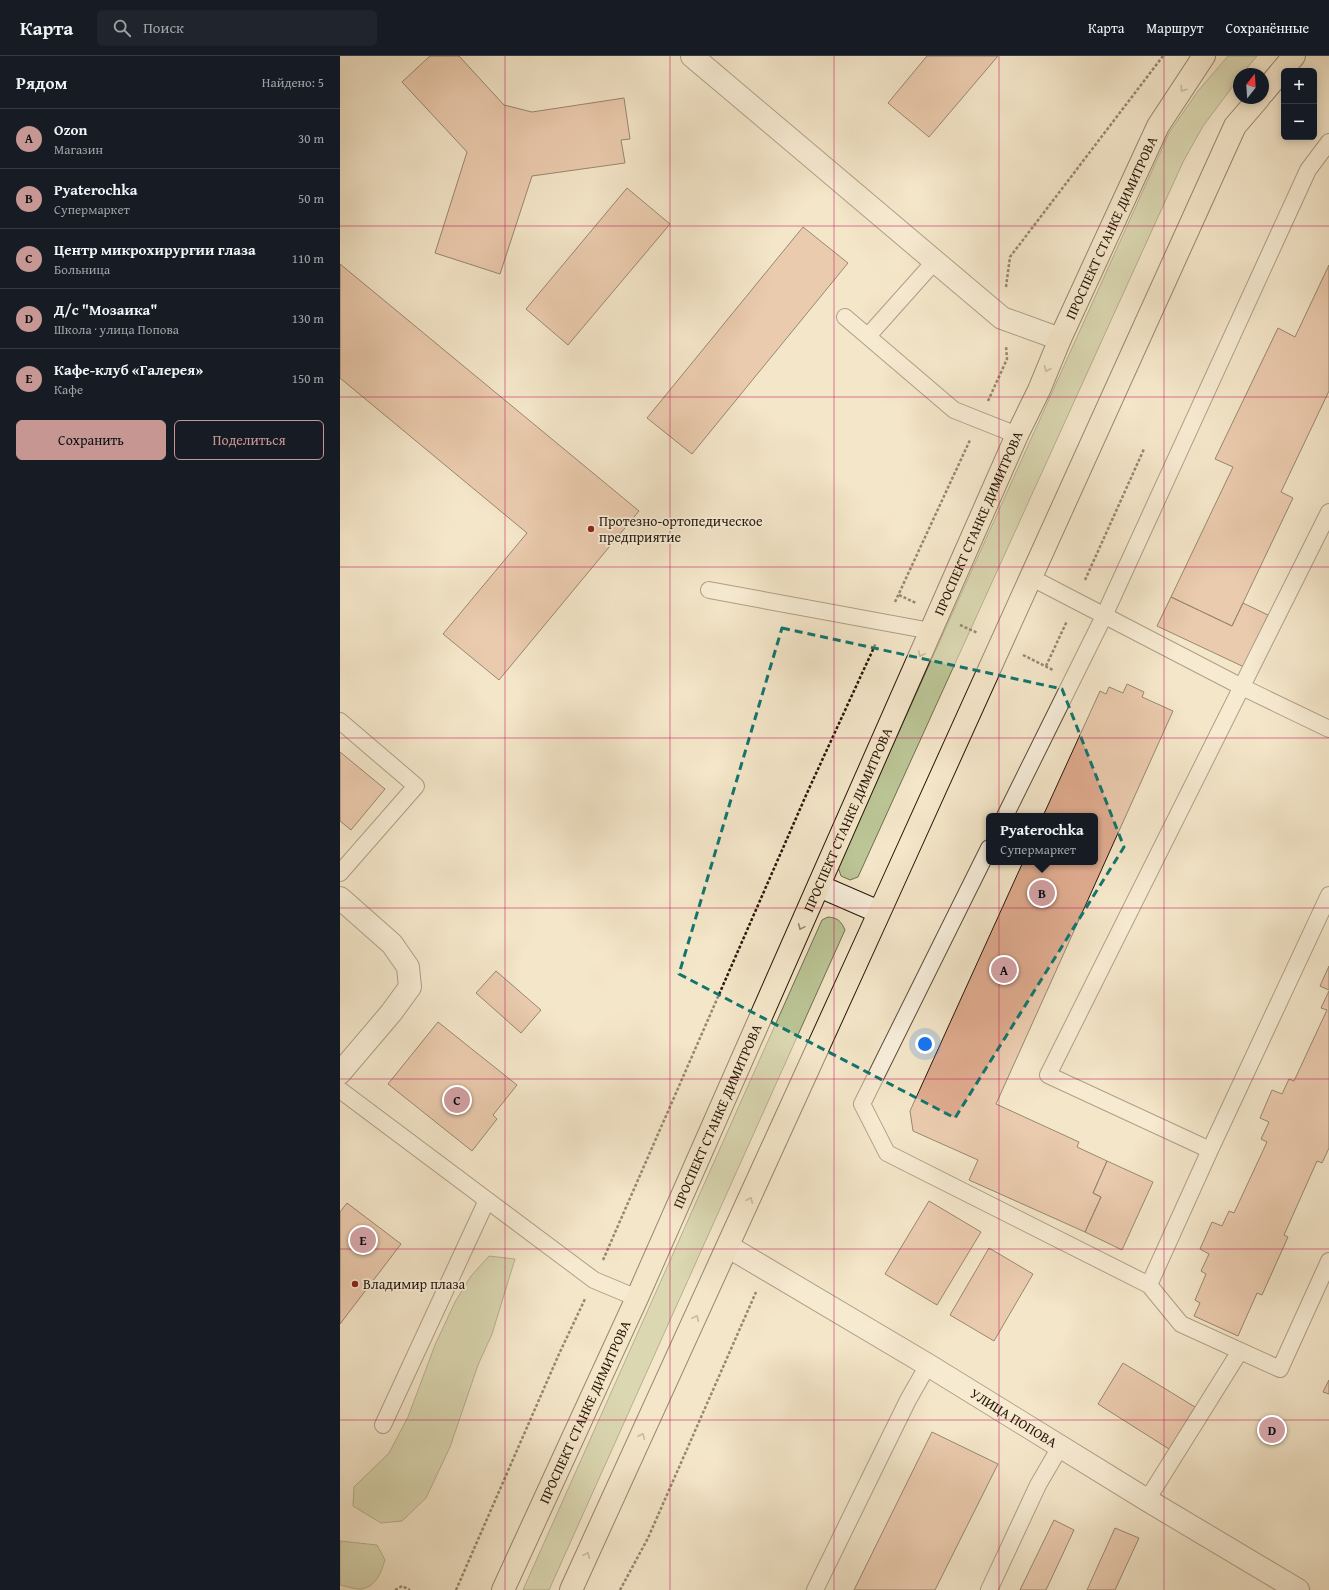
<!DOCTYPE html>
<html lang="ru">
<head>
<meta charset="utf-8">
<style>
  :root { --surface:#171b24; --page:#20242c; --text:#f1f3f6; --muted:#9ea1a6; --line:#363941; --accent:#c59692 }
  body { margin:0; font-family:"Gentium Book Plus",serif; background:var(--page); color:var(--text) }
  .controls { position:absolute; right:12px; top:12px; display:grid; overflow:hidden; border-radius:6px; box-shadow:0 2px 10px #0003 }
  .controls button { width:36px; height:36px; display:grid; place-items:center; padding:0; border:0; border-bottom:1px solid var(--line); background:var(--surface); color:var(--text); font:20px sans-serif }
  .compass { position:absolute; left:893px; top:12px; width:36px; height:36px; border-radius:50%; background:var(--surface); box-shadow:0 2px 10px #0003; rotate:17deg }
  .you { position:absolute; left:585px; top:988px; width:14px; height:14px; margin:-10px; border:3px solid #fff; border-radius:50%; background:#1a73e8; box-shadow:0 0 0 6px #1a73e833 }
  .badge { display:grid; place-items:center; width:26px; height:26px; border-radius:50%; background:var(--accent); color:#111; font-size:13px; font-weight:700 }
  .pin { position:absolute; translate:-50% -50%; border:2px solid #fff; box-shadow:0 1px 4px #0006 }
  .popup { position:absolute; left:646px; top:757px; width:112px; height:52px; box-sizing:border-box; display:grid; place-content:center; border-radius:6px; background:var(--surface); filter:drop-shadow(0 1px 3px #0005); font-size:13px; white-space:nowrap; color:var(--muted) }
  .popup b { font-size:15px; color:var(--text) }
  .popup::after { content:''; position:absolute; left:50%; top:100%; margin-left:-8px; border:8px solid transparent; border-top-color:var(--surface) }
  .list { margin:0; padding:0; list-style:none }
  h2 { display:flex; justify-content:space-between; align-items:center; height:52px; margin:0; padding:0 16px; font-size:17px }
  h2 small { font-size:13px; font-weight:400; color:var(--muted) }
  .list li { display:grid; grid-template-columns:26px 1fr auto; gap:12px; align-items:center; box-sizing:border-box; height:60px; padding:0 16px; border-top:1px solid var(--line) }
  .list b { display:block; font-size:15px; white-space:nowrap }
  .list p { margin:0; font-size:13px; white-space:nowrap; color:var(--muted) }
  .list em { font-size:13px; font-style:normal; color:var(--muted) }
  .actions { display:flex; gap:8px; padding:12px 16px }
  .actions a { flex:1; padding:9px 0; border:1px solid var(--accent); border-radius:6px; text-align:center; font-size:14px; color:var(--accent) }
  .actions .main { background:var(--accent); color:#111 }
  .icon { flex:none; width:22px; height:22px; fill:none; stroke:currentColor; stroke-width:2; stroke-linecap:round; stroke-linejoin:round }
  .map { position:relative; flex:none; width:989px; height:1534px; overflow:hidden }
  header { display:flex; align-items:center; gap:24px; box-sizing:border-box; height:56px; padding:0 20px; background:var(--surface); border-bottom:1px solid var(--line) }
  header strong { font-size:19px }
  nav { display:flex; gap:22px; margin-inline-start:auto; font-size:14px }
  .search { width:280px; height:36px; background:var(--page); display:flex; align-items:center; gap:10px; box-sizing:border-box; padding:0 14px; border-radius:6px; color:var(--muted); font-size:15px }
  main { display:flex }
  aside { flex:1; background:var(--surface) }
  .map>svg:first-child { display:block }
</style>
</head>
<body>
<header>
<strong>Карта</strong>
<div class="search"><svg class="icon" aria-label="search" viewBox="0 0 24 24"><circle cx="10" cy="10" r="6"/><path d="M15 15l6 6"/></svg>Поиск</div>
<nav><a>Карта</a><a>Маршрут</a><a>Сохранённые</a></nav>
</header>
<main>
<aside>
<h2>Рядом<small>Найдено: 5</small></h2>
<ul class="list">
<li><span class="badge">A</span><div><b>Ozon</b><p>Магазин</p></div><em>30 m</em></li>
<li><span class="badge">B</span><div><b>Pyaterochka</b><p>Супермаркет</p></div><em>50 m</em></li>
<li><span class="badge">C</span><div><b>Центр микрохирургии глаза</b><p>Больница</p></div><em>110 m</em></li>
<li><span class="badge">D</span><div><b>Д/с &quot;Мозаика&quot;</b><p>Школа · улица Попова</p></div><em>130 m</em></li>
<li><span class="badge">E</span><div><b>Кафе-клуб «Галерея»</b><p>Кафе</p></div><em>150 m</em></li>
</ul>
<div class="actions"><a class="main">Сохранить</a><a>Поделиться</a></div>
</aside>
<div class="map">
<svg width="989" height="1534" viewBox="0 0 989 1534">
  <rect width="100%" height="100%" fill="#f4e6c9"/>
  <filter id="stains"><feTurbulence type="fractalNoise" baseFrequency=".005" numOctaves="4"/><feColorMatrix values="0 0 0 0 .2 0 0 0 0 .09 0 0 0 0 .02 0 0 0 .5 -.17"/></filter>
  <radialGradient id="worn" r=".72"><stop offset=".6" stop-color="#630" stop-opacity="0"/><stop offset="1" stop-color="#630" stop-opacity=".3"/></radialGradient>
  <path fill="#bbc596" stroke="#706e4f" d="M888,0H917L902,18H899V22L863,70L843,106L518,821L510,824L501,820L498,811L829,77L858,35Z
    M488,861C498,862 501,865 505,874L209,1534H183L482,864Z
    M149,1200L175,1203L152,1278L138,1309L110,1391L86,1442L62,1465L41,1467L13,1450L14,1431L49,1397L68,1361L95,1289L115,1246L131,1220Z
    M0,1485L37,1489L45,1504C41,1516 37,1530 22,1533C16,1534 6,1530 0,1529Z"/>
  <path fill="#dfab8f" stroke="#261708" d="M90,0H119L164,49L192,56L284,42L290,83L281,84L285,107L192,120L160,218L95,197L127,96L62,26Z
    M587,0H658L589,81L548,47Z
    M287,132L330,168L228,289L186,253Z
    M463,171L508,207L352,398L307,362Z
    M0,208L299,455L159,624L103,578L187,477L0,322Z
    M989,209V335L941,436L953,442L892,570L831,541L893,411L875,403L938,272L955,281Z
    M831,541L892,570L903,547L928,559L904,611L817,570Z
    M787,628L804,636L802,641L833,655L656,1048L739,1086L737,1091L767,1105L753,1137L761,1141L745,1176L629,1124L638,1104L573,1075L570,1055L683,806H755V760H703L760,635L766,638L769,631L783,637Z
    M0,696L45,733L11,774L0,765Z
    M989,910V934L980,930Z
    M156,915L201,954L181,977L136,937Z
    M989,935V1092L982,1107L977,1105L944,1179L948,1181L922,1239L917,1237L898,1280L854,1260L860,1247L855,1244L866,1218L861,1215L869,1198L860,1193L872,1166L882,1170L889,1155L894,1157L927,1086L921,1083L929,1066L920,1062L932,1034L942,1038L949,1023L954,1025L987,954L981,952Z
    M98,966L177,1029L153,1059L157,1063L132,1095L48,1028Z
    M767,1105L813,1126L782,1194L745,1176L761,1141L753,1137Z
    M589,1145L641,1176L597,1249L545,1218Z
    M7,1147L61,1188L0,1268V1156Z
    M649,1192L693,1218L654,1285L610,1259Z
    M783,1307L855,1351L829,1393L758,1348Z
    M989,1324V1338L983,1336Z
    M592,1376L658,1408L595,1534H514Z
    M714,1464L734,1474L706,1534H680Z
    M775,1472L799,1482L775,1534H747Z"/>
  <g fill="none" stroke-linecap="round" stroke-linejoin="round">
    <g stroke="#5a4b38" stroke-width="18">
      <path id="lane" d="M505,261L614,354L677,379
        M528,280L595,205
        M690,521L902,631L989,673
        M369,534L591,575
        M0,665L76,730L0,817
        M665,760L764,560L968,114L989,86
        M649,792L522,1048L547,1097L809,1229L841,1268L940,1313L989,1205
        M0,1034L254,1224L297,1242
        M870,1094L708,1019L989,456
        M809,1229L870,1094L989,839
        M43,1369L147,1144
        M807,1444L900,1295
        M475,1534L568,1344L588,1309
        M649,1534L698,1429L720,1391"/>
    </g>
    <g stroke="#5a4b38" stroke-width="24">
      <g id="street">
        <path d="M352,0L662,262L720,283"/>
        <path d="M0,842L52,888L68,911L70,931L51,957L0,1017"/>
        <path id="s1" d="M389,1191L588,1309L807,1444L958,1534"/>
      </g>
    </g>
    <g stroke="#261708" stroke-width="24">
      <path id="secondary" d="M479,830L539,856"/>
    </g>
    <g stroke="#261708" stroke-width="24">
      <g id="primary">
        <path d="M923,37L954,0"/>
        <path id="s2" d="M163,1534L297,1242L677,379L699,334L720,283L818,70L864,0"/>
        <path d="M231,1534C455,1047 673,558 895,70L919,42"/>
      </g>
    </g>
    <path stroke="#261708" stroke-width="2.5" stroke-dasharray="3 2" stroke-linecap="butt" d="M666,231L670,201L823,0
      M648,345L667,303L666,290
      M745,524L804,393
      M559,539L576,547
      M555,546L630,384
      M620,569L638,577
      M683,599L713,614
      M706,610L727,565
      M263,1204L467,737L536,587
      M55,1534L62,1530L70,1534
      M116,1534L219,1298L245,1243
      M280,1534L308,1482L416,1236"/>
    <use href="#lane" stroke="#f8efdc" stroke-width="16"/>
    <use href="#street" stroke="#f8efdc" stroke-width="22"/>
    <use href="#secondary" stroke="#f8efdc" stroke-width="22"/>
    <use href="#primary" stroke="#f4e6c9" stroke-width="22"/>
  </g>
  <defs><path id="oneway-chevron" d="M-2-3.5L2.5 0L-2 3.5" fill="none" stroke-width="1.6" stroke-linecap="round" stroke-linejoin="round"/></defs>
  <g stroke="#978972">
    <use href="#oneway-chevron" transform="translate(843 33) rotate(124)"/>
    <use href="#oneway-chevron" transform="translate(707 313) rotate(112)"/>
    <use href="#oneway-chevron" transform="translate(581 598) rotate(114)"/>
    <use href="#oneway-chevron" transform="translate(461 871) rotate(114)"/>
    <use href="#oneway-chevron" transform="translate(410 1144) rotate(-66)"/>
    <use href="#oneway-chevron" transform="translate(356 1262) rotate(-65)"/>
    <use href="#oneway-chevron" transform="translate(302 1380) rotate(-65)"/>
    <use href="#oneway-chevron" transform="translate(247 1499) rotate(-65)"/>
  </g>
  <path d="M0 0H989V1534H0ZM442,572L722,633L784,791L615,1062L339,918Z" fill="#f4e6c9" fill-opacity=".55" fill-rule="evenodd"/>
  <path fill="none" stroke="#0f766e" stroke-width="3" stroke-dasharray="8 5" stroke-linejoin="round" d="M442,572L722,633L784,791L615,1062L339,918Z"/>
  <path fill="none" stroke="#c2185b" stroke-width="1" stroke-opacity="0.55" d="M165,0V1534M330,0V1534M494,0V1534M659,0V1534M824,0V1534M0,170H989M0,341H989M0,511H989M0,682H989M0,852H989M0,1023H989M0,1193H989M0,1364H989"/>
  <g fill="#8f2418" stroke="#f8efdc" stroke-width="1.5">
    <circle cx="251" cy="473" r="4"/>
    <circle cx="15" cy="1228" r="4"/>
  </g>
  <g text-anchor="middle" stroke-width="3.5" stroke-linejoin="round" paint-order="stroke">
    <g font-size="14" fill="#261708" stroke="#f8efdc">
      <text dy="5" stroke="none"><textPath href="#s2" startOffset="1492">ПРОСПЕКТ СТАНКЕ ДИМИТРОВА</textPath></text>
      <text dy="5" stroke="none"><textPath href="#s2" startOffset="1168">ПРОСПЕКТ СТАНКЕ ДИМИТРОВА</textPath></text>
      <text dy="5" stroke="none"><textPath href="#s2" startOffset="844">ПРОСПЕКТ СТАНКЕ ДИМИТРОВА</textPath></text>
      <text dy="5" stroke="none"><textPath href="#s2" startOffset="520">ПРОСПЕКТ СТАНКЕ ДИМИТРОВА</textPath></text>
      <text dy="5" stroke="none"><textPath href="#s2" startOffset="196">ПРОСПЕКТ СТАНКЕ ДИМИТРОВА</textPath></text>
      <text dy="5" stroke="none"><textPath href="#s1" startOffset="332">УЛИЦА ПОПОВА</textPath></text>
    </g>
    <g font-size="14" fill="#261708" stroke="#f8efdc" text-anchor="start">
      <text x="259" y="470">Протезно-ортопедическое<tspan x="259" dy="16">предприятие</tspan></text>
      <text x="23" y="1233">Владимир плаза</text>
    </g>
  </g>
  <rect width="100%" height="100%" filter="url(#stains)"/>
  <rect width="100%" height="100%" fill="url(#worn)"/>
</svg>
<div class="controls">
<button>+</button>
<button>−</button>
</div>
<svg class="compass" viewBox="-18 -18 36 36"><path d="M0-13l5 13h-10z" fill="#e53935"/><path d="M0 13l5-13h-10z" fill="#9ea1a6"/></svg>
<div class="you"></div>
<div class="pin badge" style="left:664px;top:914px">A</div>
<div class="pin badge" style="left:702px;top:837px">B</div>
<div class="popup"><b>Pyaterochka</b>Супермаркет</div>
<div class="pin badge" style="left:117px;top:1044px">C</div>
<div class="pin badge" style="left:932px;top:1374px">D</div>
<div class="pin badge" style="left:23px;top:1184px">E</div>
</div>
</main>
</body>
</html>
